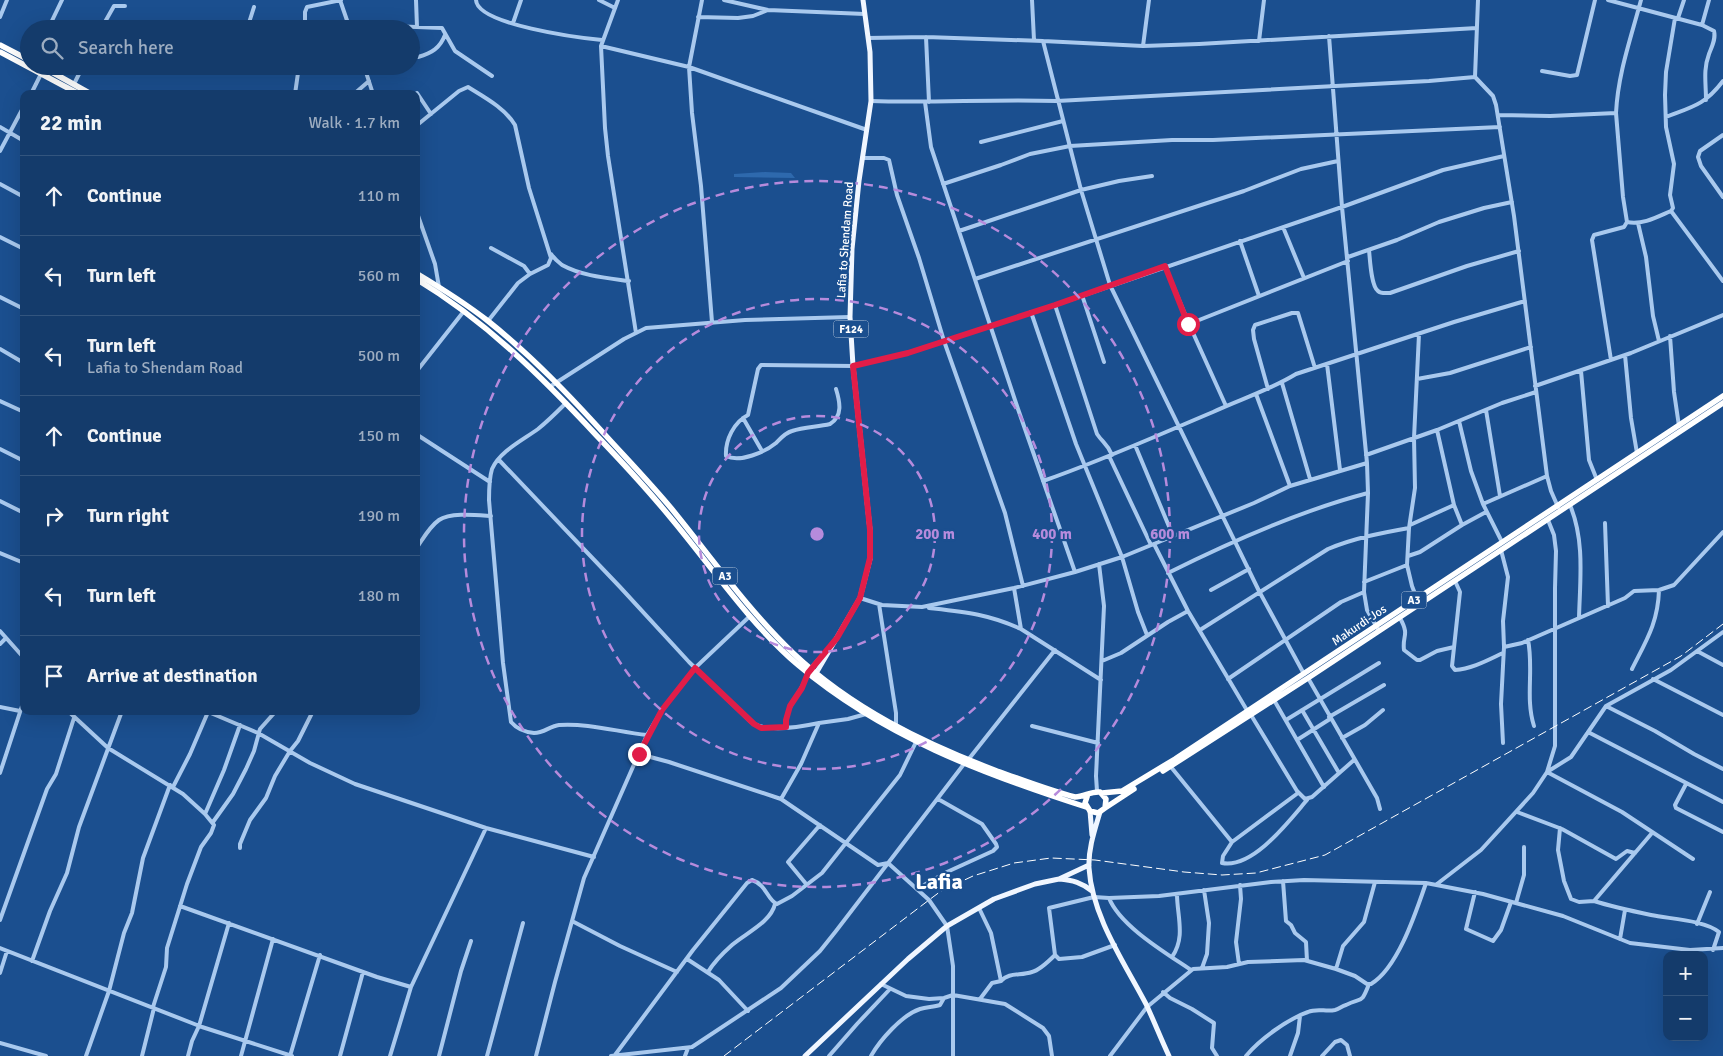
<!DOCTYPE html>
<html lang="en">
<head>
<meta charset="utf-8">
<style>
  :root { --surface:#143b6b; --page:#214673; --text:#f1f3f6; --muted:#9dadc1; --line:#33557e }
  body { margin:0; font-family:Signika,sans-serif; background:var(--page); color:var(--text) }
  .controls { position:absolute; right:15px; bottom:15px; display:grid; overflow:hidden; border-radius:10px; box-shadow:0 5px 20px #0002 }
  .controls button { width:45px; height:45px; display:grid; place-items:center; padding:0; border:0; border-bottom:1px solid var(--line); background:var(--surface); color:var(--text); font:25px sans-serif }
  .stop { position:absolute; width:15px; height:15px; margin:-11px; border:4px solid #e11d48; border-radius:50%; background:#fff }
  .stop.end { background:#e11d48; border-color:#fff; box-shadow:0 1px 5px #0008 }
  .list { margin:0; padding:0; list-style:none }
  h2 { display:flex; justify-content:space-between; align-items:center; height:65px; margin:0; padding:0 20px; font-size:21px }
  h2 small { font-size:16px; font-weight:400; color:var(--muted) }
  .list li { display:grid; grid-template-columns:32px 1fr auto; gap:15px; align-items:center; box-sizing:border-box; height:80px; padding:0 20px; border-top:1px solid var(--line) }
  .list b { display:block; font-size:19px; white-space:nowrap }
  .list p { margin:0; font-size:16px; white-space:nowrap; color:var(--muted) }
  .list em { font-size:16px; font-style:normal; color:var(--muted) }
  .icon { flex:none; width:28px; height:28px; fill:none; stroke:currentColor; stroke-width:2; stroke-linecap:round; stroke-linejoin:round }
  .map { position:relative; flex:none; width:1723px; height:1056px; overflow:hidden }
  .search { position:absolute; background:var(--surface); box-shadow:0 5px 20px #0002; left:20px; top:20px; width:400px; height:55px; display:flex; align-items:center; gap:12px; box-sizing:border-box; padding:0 18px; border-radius:28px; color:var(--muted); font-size:19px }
  .panel { position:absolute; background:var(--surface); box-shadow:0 5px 20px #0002; left:20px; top:90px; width:400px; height:625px; border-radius:10px }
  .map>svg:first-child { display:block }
</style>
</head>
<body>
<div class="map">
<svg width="1723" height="1056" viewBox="0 0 1723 1056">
  <rect width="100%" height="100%" fill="#1b4f8f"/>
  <path fill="#2e69ad" d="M765,172L791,173L795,178L734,177V174Z"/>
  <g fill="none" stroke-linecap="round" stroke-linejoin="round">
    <path stroke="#a9c9ee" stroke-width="4" d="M340,0L350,29
      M416,0L417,27
      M476,0C477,25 581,38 602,40
      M599,0L615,8
      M618,0L601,46L605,128L608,156L636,333
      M702,0L689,67L692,113L701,186L712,322
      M724,0L768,10L865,14
      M1032,0L1034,40
      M1478,0L1475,77L1493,96L1496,105L1514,216L1547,476L1551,491L1558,507
      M1608,0L1702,25L1714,31C1716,39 1712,46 1709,54C1703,70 1706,83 1706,100
      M0,17L7,0
      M698,17L738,18L753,16L768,10
      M1675,18L1666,72L1665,95L1666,127L1674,164L1670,195L1673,208L1671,211L1723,281
      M1678,18L1684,0
      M513,23L521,0
      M1702,25L1709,0
      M48,29L62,0
      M101,29L114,6H125
      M247,29L254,7
      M305,29V12L307,7L341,0
      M372,29L391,26L442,28L455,51L492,76
      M1329,36L1342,207L1367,463L1368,493L1364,592L1367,610L1379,631
      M926,37L929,102
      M868,38L926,37L1043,41L1143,46L1199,44L1477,28
      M1043,41L1081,190L1110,285L1259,591L1304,674
      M1259,41L1264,0
      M601,46L689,67L867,130
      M1143,46L1149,0
      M418,57C432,53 440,48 445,35
      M364,66L373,94
      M1542,71L1570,76L1577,75L1595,0
      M74,84L83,66
      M417,93L431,114
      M31,94L41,74
      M295,94L299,66
      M354,94L369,81
      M871,101C933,103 995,99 1057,101L1429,81L1475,77
      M925,102L931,147L1018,409L1075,572
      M1498,115L1550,116L1616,113
      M1666,117C1692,107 1705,105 1723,81
      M416,126L459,91L468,87C484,97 505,108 515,125L529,188L551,258L548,265L530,274L518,283L488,321
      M0,127L24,141
      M1723,135L1700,151L1698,157L1701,166L1723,197
      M981,142L1063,121
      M0,151L24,106
      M862,158H884L889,160L897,195L919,258L944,341L1005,513L1023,586
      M0,184L24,197
      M943,184L1001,165L1030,154L1070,146L1172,140H1213L1500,127
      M416,210L435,264L439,287
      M1627,222C1643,225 1657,217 1671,211
      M1638,223L1646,257L1653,316L1659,341
      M1283,227L1304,278
      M959,231L1081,190L1119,181L1152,176
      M0,237L24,249
      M1240,241L1259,296
      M491,248L524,266L530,274
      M1369,250C1370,259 1371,286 1378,291C1381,294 1386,293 1390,293L1467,266L1519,251
      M551,254C554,258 558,262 562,265C582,276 607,278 629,281
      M1348,257L1397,240L1439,222L1484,208L1512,202
      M1165,266L1189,324L1226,406
      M975,279L1244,191L1301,169L1338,161
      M1082,295L1104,362
      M0,297L24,309
      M1055,305L1097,434C1103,443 1107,443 1112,455
      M1031,312L1076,444L1122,557L1138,612L1147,635
      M1189,324L1348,261
      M1670,336L1674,392L1679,426
      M0,349L24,363
      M1625,355L1631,418L1637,453
      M1611,360L1592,240L1594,235L1624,227L1627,222L1623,197L1616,113C1618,73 1631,38 1641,0
      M1327,364L1340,470
      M1581,371L1589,460L1597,480
      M416,372L464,311
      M1417,379L1450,373L1531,347
      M1282,383L1310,479
      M551,386L624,339L646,328L745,320L850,317
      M1535,386L1631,353L1723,315
      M836,389C840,402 843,416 830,424C818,427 804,427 792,431C785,433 781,438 776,443C765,452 740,463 726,456C725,440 734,422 748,415L758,369L761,365L853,366L908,353L1055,305L1342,207L1443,170L1504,156
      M1268,389L1254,339L1253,330L1255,325L1292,313H1298L1315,368
      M1256,394L1290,486
      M0,401L24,412
      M566,403C557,412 548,421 538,429C523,440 500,451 492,469C489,479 489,490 489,500L503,663L511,722C517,729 524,732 534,733C544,733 550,726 559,725C589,723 618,732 647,735
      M1486,410L1500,496
      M743,418L762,451
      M1459,421L1471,471L1483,504L1502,542
      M416,434L490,482
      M1135,445L1173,536
      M0,449L24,461
      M1366,455L1437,430L1502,403L1536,392
      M1109,456L1151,545
      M499,460L620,587L689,662L751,722C766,733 800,727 819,723
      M1043,481C1101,461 1156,436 1213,412C1241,399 1270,390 1296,374L1454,322L1525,301
      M0,501L24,513
      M1483,504L1547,476
      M1570,505C1585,541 1580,580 1579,618
      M1605,523L1608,606
      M1410,525L1454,505
      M1462,525L1486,512
      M1154,544L1188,611L1248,712
      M416,549C423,539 429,527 439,520C450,512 477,515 491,516
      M1501,550L1508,577L1503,621L1504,647L1501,704L1503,743
      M0,553L24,563
      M1408,556L1420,552L1462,525L1454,505L1437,430
      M1168,573C1232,541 1299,511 1368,493
      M1455,581L1460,592L1452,666L1455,670C1472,669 1488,660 1503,653
      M1364,582L1407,565
      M1014,588L1021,629
      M1211,590L1249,569
      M860,598L882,605L922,607L1014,588L1075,572L1122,557L1254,503L1290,486L1367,463
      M1417,599L1412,586L1407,565L1409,528L1415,488L1414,438L1419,334
      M879,604L896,713V726
      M929,608C965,612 988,614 1021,629L1101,680
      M1400,618C1410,636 1402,635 1404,650L1417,660H1420L1437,651L1454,647
      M1200,630L1328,549C1354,538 1381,533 1409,528
      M0,631L24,658
      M1528,640C1534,669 1525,698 1534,726
      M0,644L6,638
      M1504,647L1522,643L1625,598L1634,591L1659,590L1674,585L1723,532
      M1697,651L1723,665
      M1102,661L1121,653L1168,622L1188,611
      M1632,669C1646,641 1658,623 1659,590
      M1308,678L1377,798L1380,809
      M1228,679L1341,602L1364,592
      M1653,679L1723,715
      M1274,700L1324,787
      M1606,706L1655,731L1694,754L1723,769
      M0,707L20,711
      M1302,710L1339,773
      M68,711L108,748L183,794L205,814L214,825L211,833L201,847L187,884L167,948L166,967L153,1007
      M206,711L258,733L310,763L355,784L486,828L594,857
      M866,714L848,719L819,723L801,764L781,799L878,865L888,863L929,900L947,926L953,966V1056
      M1251,715L1297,791L1305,799L1312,797L1354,760
      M1329,717L1384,685
      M1286,720L1379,663
      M1032,726L1098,743
      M786,727C784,706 803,692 808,673
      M1588,732L1723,802
      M1342,738L1365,725L1383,710
      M1297,740L1330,719
      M639,754L669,762L781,799
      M968,760L1055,650
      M1171,767L1232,842
      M0,773L24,700
      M1686,784L1675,805L1676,808L1723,832
      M173,787L190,754L208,712
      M1097,791L1096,776L1104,606L1099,564
      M1298,793L1232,842L1223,856L1222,863C1253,869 1289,821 1307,800
      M1517,812L1562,829L1616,859L1627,851L1635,853
      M205,814L224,770L240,725
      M213,822L233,794L246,769L254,751L260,729L276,711
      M1560,828L1558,850L1564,881L1571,899L1579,902L1594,901L1652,833
      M240,848V844L250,820L266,798L275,776L290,751L298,741L313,711
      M1693,859L1622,812L1547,772L1571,757L1606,706L1671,670L1723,632
      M1283,881L1286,921L1291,925L1295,933L1306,942L1307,961
      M1437,884L1481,850L1533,793L1547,772L1555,746V588L1556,551L1554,535L1548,520
      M807,885L788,862L820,825
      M917,889L947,872L993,851L997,847L996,844L982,824L938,799
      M1475,892L1466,929L1493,941L1501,930L1511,902
      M1109,898C1120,926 1166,953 1191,970
      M1594,901C1613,907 1632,911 1651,915C1670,919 1704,920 1719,932L1713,950
      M1516,903L1524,875V847
      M180,906L377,977L411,987
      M979,908L991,933L1001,981L992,983L980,999
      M0,920L47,789L56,774L74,718
      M572,921L620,946L677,972
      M1697,924L1710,892
      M1620,939L1625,910
      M0,948L202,1027L292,1056
      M1055,955L1049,908L1094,897L1109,898L1159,896L1271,882L1304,880L1426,883L1483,894L1563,916L1630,943L1690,950L1723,948
      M1172,957C1186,937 1177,916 1177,894
      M687,959L719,980L748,1011
      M32,961L50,911L67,873L79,827L122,711
      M1239,964L1236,942L1241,899L1240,885
      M1202,968L1207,954L1209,923L1204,890
      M1336,969L1343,946L1364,922L1375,882
      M708,972C714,962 723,953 732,945C746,933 771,922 775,904
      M0,973L7,951
      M1001,981C1009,972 1020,976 1032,972C1040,970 1049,961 1055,955L1059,959L1082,957L1115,945
      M881,984L906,996L929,999L944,998L953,995L1005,1004L1043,1028L1049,1036L1052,1056
      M1163,992L1170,998L1192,1009L1214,1023L1212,1048L1217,1056
      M0,1043L46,1056
      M615,1055L693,950L747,883L752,880C767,885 767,900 777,904L792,896L822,873L900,775L916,742
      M86,1056L109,991L124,933L132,913L143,858L170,785
      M142,1056L154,1008
      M188,1056L192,1041L199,1026L229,923
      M241,1056L273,939
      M290,1056L320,955
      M340,1056L363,972
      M390,1056L411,987L486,828
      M439,1056L461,971L471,941
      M487,1056L523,923
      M536,1056L555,982L584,878L647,735L662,710L695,668L750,616
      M611,1056L692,1047L781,988L820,951L836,931L964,764
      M685,1056L688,1048
      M829,1056L857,1024L890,989
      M871,1056C880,1040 902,1015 920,1009C927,1007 934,1007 940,1005L944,998
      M1110,1056L1147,1007L1193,969L1227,967L1248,962L1304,960L1336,969L1355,976L1367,984H1371C1398,968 1416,912 1426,883
      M1246,1056C1260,1039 1288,1019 1308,1012C1317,1008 1326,1012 1335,1010C1339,1009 1342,1006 1346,1005C1362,997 1361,1005 1369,984
      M1290,1056L1298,1033L1300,1016
      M1322,1056L1335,1042L1341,1040L1347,1045L1350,1056"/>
    <path stroke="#f0f6ff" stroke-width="5" d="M809,671L825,653
      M815,675L860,598L870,559V530L853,366L850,317L852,249L859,181L871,101L870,52L863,0
      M1090,811L1092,835
      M1100,812C1095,829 1088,849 1089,868C1092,916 1124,962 1146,1004C1154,1021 1161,1039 1169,1056
      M1059,879C1073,880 1082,883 1092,891
      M805,1056L908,959L947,926L994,899L1035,884L1059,879L1089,865"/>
    <path stroke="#fff" stroke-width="5.5" d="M0,45L29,60
      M0,52L79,94
      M41,66L91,94
      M416,273C441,288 465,303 488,321C532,356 570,396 608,438C629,461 651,484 671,508C711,557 748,610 793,653C851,708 923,743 997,771C1023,780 1048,790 1075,797C1084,797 1091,791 1100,792L1106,799L1105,808L1098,813L1090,811L1085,803L1088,794
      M416,279C486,321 542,377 597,436C622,462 647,489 670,517C712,567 749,623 798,665C882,736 983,774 1086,807
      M1163,771L1308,678L1723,403
      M1102,793L1122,791L1175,759L1723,396
      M1105,808L1134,789"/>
    <path stroke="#fff" stroke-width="1" stroke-dasharray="9 4" stroke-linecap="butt" d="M724,1056L929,900L941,891L973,876L1014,863L1051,858L1095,860L1184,872L1222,875L1256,873L1325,855L1681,656L1723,624"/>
  </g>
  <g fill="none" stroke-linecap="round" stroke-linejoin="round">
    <path stroke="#e11d48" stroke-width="6" d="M639,754L662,710L695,668L754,724L761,728L786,727V720L790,706L802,688L808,673L837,638L860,598L870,558V530L853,366L908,353L1055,305L1165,266L1188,324"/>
  </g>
  <g fill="none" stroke="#b68bdc" stroke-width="2.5" stroke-dasharray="9 6">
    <circle cx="817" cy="534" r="118"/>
    <circle cx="817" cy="534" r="235"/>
    <circle cx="817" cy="534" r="353"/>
  </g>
  <g text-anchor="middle" stroke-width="4.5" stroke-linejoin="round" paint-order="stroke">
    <g fill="#1b4f8f" stroke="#bbcadd" stroke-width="1">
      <rect x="833.5" y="320.5" width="35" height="17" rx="4"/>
      <rect x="712.5" y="567.5" width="25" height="17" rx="4"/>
      <rect x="1401.5" y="591.5" width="25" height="17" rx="4"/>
    </g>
    <g font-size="11" font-weight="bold" fill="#fff">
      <text x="851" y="333">F124</text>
      <text x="725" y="580">A3</text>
      <text x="1414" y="604">A3</text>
    </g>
    <g font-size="12" fill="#fff" stroke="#1b4f8f">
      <text transform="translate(845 240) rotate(-86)" y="4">Lafia to Shendam Road</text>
      <text transform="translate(1359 625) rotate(-34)" y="4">Makurdi-Jos</text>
    </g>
    <g font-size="22" font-weight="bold" fill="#fff" stroke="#1b4f8f">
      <text x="939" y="889">Lafia</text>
    </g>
  </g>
  <circle cx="817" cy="534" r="8" fill="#b68bdc" stroke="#1b4f8f" stroke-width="2.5"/>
  <g font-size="15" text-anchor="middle" font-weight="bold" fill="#b68bdc" stroke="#1b4f8f" stroke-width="4.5" stroke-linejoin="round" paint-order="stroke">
    <text x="935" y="539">200 m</text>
    <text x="1052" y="539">400 m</text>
    <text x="1170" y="539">600 m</text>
  </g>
</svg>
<div class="controls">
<button>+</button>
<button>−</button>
</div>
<div class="stop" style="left:1188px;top:324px"></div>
<div class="stop end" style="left:639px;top:754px"></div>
<div class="search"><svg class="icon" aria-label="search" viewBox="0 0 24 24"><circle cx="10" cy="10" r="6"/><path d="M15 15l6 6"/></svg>Search here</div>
<section class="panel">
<h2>22 min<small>Walk · 1.7 km</small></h2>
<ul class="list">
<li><svg class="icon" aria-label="ahead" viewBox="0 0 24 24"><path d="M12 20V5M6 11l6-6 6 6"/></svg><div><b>Continue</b></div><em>110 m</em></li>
<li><svg class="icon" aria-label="left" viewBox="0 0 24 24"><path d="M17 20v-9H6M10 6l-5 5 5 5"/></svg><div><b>Turn left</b></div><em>560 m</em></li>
<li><svg class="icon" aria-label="left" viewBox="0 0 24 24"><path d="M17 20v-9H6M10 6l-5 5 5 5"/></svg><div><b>Turn left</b><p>Lafia to Shendam Road</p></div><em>500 m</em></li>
<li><svg class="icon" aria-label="ahead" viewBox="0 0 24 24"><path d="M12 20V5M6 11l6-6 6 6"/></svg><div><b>Continue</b></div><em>150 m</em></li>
<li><svg class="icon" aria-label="right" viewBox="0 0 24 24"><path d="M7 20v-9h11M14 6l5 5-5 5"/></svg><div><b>Turn right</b></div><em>190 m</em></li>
<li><svg class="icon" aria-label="left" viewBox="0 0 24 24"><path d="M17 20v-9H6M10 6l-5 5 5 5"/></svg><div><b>Turn left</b></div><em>180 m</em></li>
<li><svg class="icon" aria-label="arrive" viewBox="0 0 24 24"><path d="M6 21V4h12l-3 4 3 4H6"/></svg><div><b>Arrive at destination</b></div></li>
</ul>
</section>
</div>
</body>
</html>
